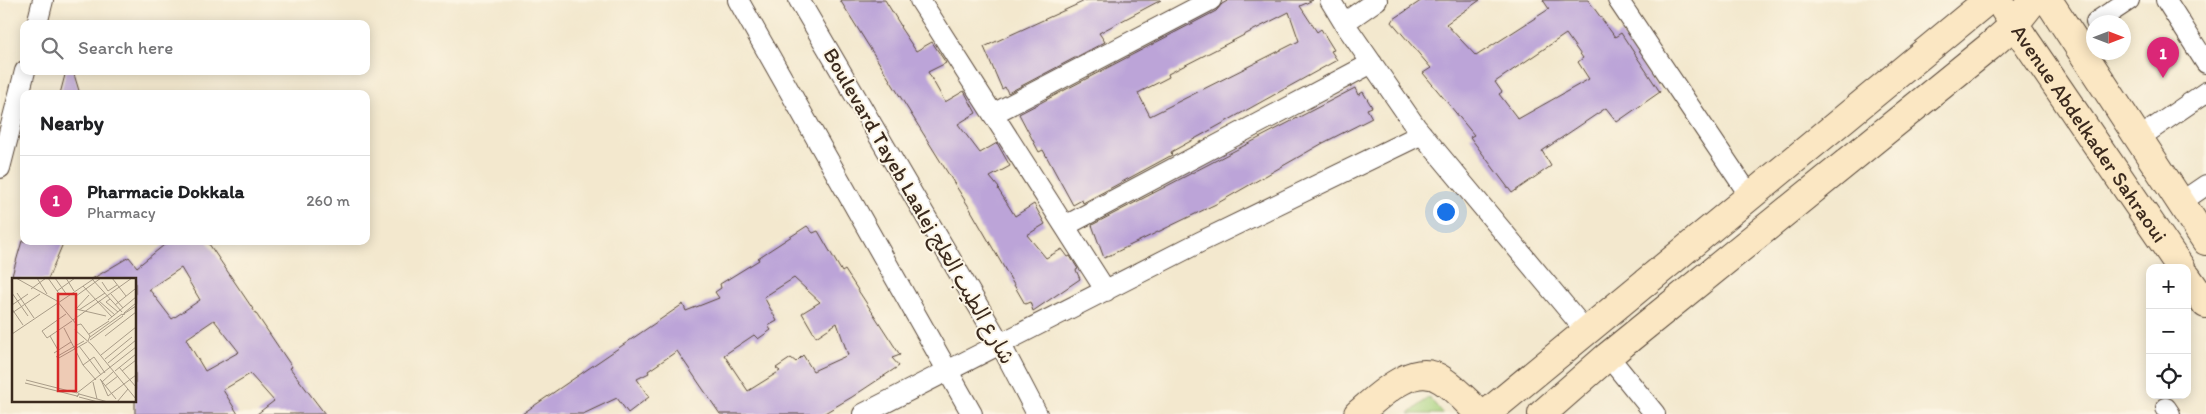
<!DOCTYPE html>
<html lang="en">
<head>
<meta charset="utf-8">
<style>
  :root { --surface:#fff; --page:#f6f6f6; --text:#202124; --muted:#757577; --line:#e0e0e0; --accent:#db2777 }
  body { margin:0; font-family:Itim,"Playpen Sans Arabic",sans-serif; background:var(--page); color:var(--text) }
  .controls { position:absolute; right:15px; bottom:15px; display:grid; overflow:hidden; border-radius:10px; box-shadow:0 2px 12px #0003 }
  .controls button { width:45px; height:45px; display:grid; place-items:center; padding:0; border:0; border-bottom:1px solid var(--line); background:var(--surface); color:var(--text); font:25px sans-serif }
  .compass { position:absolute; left:2086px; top:15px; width:45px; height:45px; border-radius:50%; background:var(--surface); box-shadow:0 2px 12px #0003; rotate:90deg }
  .you { position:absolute; left:1445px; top:211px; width:18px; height:18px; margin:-12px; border:4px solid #fff; border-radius:50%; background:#1a73e8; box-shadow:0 0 0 8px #1a73e833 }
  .badge { display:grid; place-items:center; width:32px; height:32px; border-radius:50%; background:var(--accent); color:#fff; font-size:16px; font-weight:700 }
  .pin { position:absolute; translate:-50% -41px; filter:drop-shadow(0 1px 2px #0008) }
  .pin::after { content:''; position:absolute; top:26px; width:18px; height:15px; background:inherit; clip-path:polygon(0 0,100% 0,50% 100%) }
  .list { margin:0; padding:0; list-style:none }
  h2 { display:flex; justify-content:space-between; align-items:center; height:65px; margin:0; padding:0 20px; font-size:21px }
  h2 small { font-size:16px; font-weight:400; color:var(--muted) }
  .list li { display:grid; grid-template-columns:32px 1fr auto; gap:15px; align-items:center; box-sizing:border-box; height:90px; padding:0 20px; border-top:1px solid var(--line) }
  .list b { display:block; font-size:19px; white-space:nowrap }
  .list p { margin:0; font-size:16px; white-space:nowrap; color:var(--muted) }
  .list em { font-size:16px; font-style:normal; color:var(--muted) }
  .icon { flex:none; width:28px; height:28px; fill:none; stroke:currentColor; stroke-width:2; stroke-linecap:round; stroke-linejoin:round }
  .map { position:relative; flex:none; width:2206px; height:414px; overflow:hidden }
  .search { position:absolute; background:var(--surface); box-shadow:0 2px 12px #0003; left:20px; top:20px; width:350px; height:55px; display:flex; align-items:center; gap:12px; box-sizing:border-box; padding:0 18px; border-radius:10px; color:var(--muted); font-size:19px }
  .panel { position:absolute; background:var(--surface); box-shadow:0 2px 12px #0003; left:20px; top:90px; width:350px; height:155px; border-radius:10px }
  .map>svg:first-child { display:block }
</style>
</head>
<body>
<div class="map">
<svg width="2206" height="414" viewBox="0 0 2206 414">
  <rect width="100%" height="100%" fill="#fcf5e5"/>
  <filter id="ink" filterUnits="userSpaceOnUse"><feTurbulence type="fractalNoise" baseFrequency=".02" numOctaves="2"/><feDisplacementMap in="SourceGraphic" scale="10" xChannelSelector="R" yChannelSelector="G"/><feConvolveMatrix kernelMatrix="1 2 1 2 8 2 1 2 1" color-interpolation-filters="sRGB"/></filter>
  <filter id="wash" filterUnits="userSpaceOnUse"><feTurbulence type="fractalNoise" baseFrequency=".0096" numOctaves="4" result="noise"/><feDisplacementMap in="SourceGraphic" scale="20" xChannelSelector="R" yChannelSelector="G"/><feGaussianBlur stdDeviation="1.12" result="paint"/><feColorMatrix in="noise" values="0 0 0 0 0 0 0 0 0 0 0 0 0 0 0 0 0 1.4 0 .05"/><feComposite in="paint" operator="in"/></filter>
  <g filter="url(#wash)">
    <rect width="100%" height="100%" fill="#f3e8ce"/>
    <path fill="#a6d17d" stroke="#707e4e" d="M1429,397L1443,414H1409Z"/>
    <g id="blocks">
      <path fill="#bca4d8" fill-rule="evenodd" d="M840,0H885L901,26L900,27L916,51L932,42L946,63L928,72L945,102L964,91L976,113L958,124L980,153L997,143L1010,166L990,177L999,188L998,189L1015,216L1034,204L1045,224L1027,235L1046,258L1062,249L1068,257L1070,256L1078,269L1076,270L1080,279L1033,311L1030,302L1025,304L969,207Z
        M1087,0H1161L1099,33L1105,42L1008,93L1005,87L1002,89L984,47Z
        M1229,0H1313L1300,6L1317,32L1321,29L1334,50L1331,51L1337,60L1171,152L1172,155L1083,203L1082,200L1073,205L1043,150L1039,152L1019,114L1216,11L1222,4ZM1289,12L1299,41L1150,116L1138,93L1169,77L1168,74Z
        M1422,0H1480L1446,24L1476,56L1549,9L1543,0H1588L1615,37L1621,33L1660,92L1617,122L1606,108L1542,151L1551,166L1512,193L1470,137L1474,135L1423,73L1431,68L1391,21ZM1566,34L1583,58L1578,62L1589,79L1518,119L1499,94L1502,92L1495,82Z
        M66,71H73L80,94H60Z
        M1355,88L1358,95L1363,92L1372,107L1367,109L1372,118L1323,143L1218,203L1104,258L1092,225Z
        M807,226L813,233L818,231L842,272L845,270L900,355L892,358L899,366L852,397L823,414H720L677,351L648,371L649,373L637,379L649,397L628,413L617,398L583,414H522L683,304L686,311L719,298L715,292L721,288L720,284L759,260L758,258ZM794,278L820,302L802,313L816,337L837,323L848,355L813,371L803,355L796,362L791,358L776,368L780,371L748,391L724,355L754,335L758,339L771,330L768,326L777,321L764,297Z
        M22,241H64L48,279H11Z
        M169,241H207L292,367L290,368L325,414H257L274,401L250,374L223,390L238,414H135V279H92L129,257L137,267ZM181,268L200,300L172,319L149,289ZM214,320L239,352L205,371L186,339Z"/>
    </g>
  </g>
  <g filter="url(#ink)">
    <use href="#blocks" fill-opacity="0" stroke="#574638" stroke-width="1"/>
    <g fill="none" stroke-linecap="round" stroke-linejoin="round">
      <g stroke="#574638" stroke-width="22">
        <path id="street" d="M738,0L972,414
          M799,0L1001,345L1037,414
          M920,0L1106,291
          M1330,0L1344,23L1416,127L1585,330
          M1618,0L1750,196
          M2166,0L2206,63
          M2096,22L2129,0
          M1344,23L1377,0
          M37,24L43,0
          M993,114L1211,0
          M2139,138L2206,92
          M0,168L25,71
          M2181,202L2206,185
          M1065,226L1372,63
          M1608,356L1655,414
          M2166,408L2170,414
          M863,414L1200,242L1422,134"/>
      </g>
      <g stroke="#574638" stroke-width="30">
        <g id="secondary">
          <path d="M2048,0L2206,241"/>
          <path id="s1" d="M2004,9L2181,268"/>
          <path d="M2187,277L2206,304"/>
          <path d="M1358,414C1378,397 1414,360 1442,380C1456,389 1468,403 1480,414"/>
          <path d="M1486,414L1988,0"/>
          <path d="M1542,414L1608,356L1989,47L2015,24L2034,0"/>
        </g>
      </g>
      <use href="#street" stroke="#fff" stroke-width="20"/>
      <use href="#secondary" stroke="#fbe7c3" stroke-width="28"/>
    </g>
  </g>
  <g text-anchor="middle" stroke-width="4" stroke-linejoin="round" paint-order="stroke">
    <g font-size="21" fill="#3b2a1e" stroke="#fcf5e5">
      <text dy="7" stroke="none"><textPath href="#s1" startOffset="151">Avenue Abdelkader Sahraoui</textPath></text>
      <text transform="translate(919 206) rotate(60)" y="7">Boulevard Tayeb Laalej شارع الطيب العلج</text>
    </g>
  </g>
  <g transform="translate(12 278)">
    <rect width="124" height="124" fill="#f3e8ce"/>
    <path fill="none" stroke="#a99c88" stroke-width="1" d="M4,0L45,23L65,47M25,0L35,16M36,0L48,17M43,0L55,17M54,0L62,13M100,0L114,18M80,1L110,34M90,4L96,13L105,7M71,8L100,39M19,11L34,0M45,13L63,0M0,15L16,38M5,15L22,40M99,16L111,30M77,17L64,31L94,38M64,18L89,0M98,21L94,24L106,34M87,23L103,37M0,27L16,16M103,27L123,11M0,31L11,47M67,32L93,15M0,35L28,16M112,35L124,25M54,36L30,53L35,60L60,43M113,36L110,37L124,28M61,42L120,0M96,42L124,19M52,50L71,87L84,102M0,56L83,0M77,56L97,43M38,58L46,72M93,58L124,34M78,59L110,36M78,62L111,38M76,63L78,58L69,46L65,47L63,52L80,67L124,121M67,68L89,97M42,75L59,64M89,77L124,49M44,79L72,63M45,81L75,64M93,81L120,59M96,85L124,62M71,87L82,79L93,95M107,89L124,109M103,93L124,76M110,93L124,82M88,101L104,121M14,102L65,115L124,69M89,102L96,118L124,97M81,104L85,121M90,104L102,93M13,105L65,118M93,108L106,98M67,115L65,119L67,116L96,124M67,119L86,124M105,124L116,111"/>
    <path fill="#d62828" fill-opacity="0.15" stroke="#d62828" stroke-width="2.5" d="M46,16H64V113H46Z"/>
    <rect width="124" height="124" fill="none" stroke="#3b2a1e" stroke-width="2.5"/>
  </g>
</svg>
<div class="controls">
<button>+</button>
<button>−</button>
<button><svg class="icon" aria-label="locate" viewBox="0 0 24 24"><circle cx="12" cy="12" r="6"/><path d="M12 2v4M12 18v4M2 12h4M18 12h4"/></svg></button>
</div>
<svg class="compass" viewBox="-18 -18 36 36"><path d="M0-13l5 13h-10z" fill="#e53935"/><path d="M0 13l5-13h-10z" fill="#757577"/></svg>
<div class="you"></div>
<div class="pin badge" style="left:2163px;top:78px">1</div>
<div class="search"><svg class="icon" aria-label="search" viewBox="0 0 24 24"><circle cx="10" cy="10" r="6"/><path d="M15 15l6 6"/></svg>Search here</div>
<section class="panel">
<h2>Nearby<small></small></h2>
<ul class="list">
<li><span class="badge">1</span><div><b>Pharmacie Dokkala</b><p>Pharmacy</p></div><em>260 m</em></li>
</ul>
</section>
</div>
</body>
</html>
